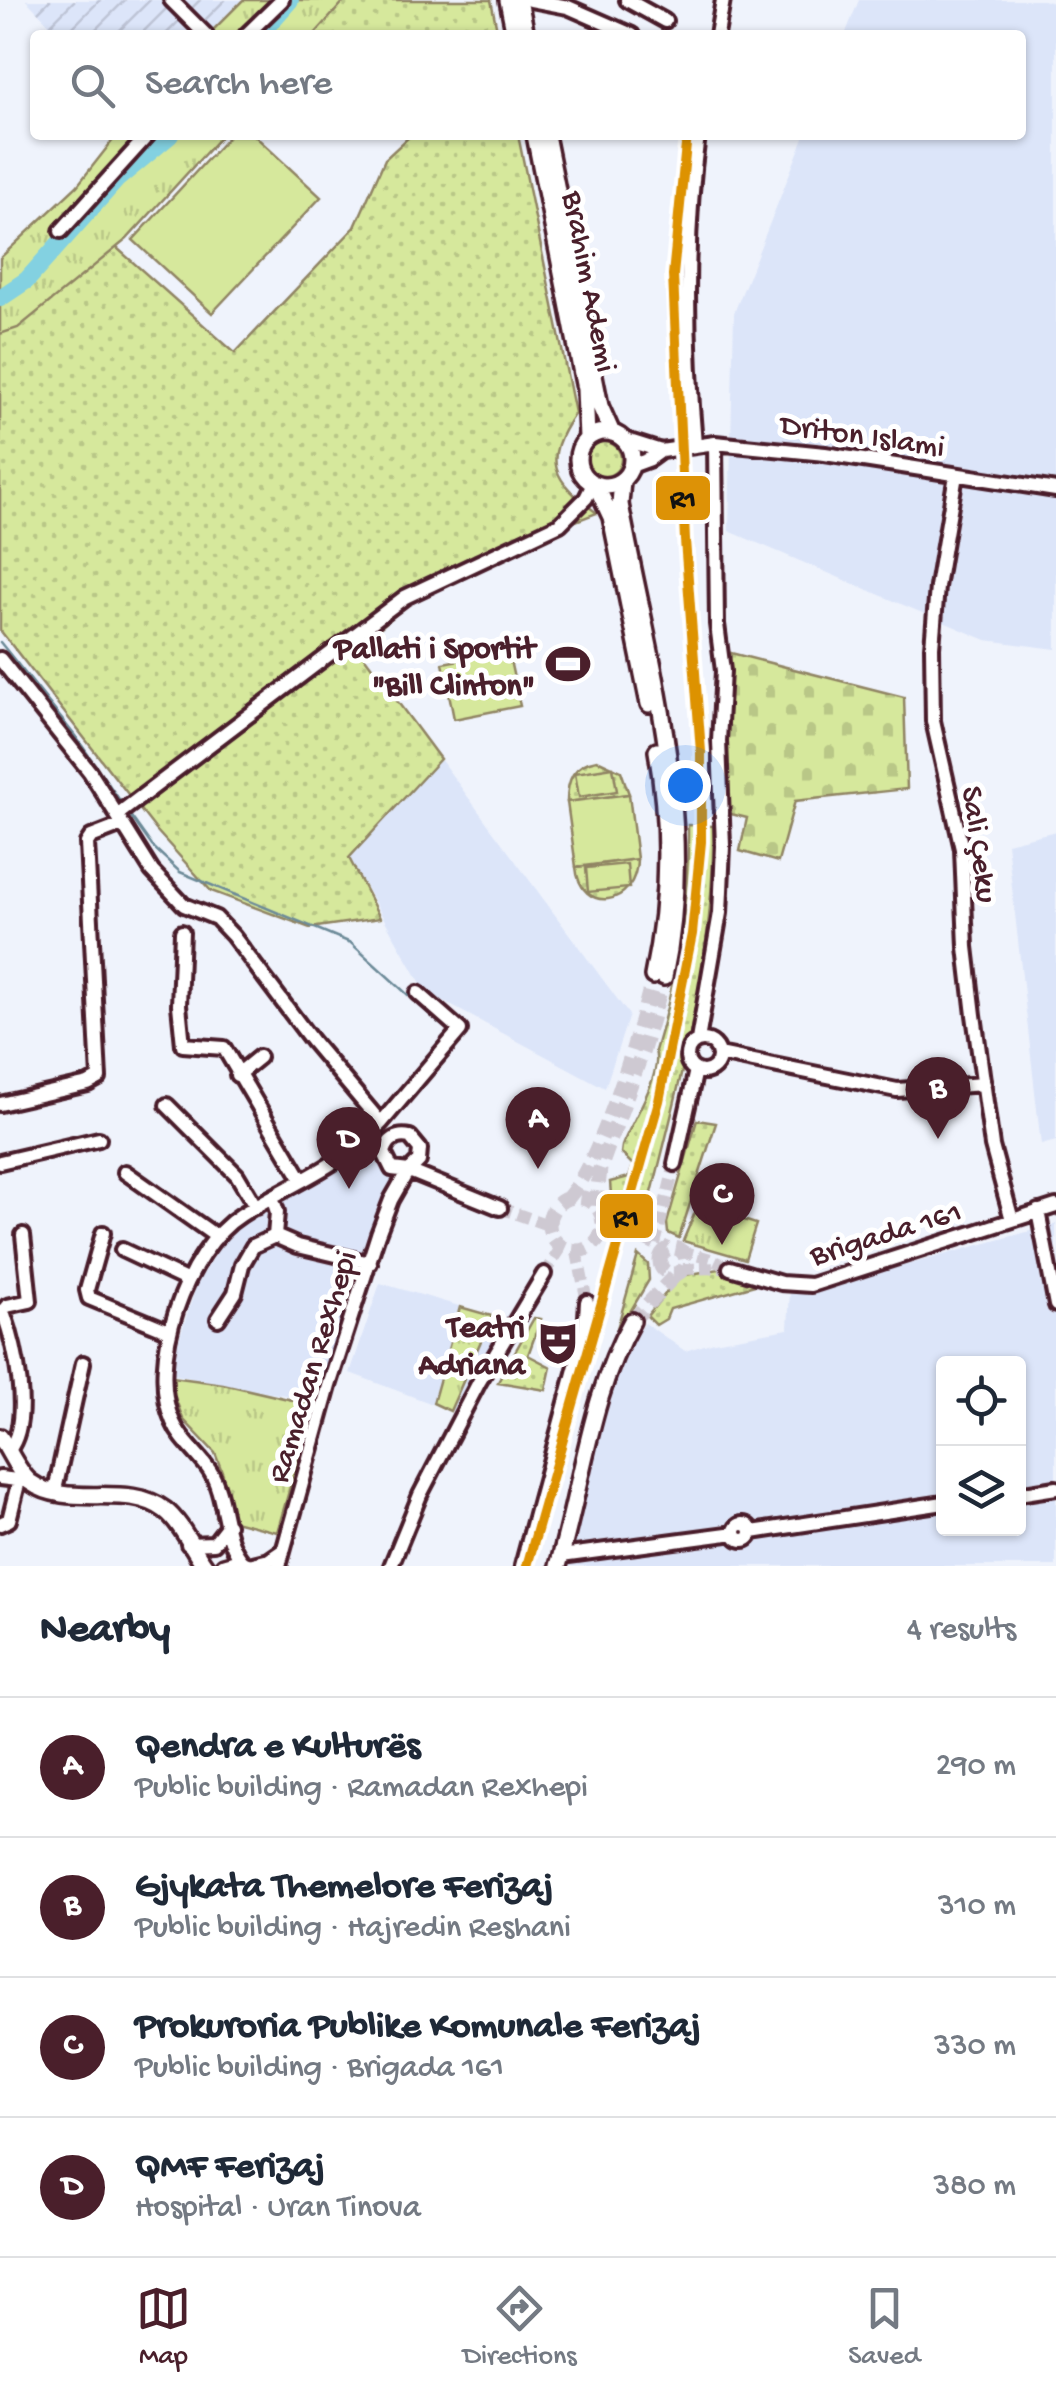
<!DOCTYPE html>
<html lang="en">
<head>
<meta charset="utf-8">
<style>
  :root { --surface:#fff; --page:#f2f2f3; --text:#1f2937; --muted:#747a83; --line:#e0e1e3; --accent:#4a1f2b }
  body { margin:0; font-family:"Gochi Hand",sans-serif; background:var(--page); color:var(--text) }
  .controls { position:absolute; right:30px; bottom:30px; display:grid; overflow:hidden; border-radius:10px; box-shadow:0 2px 8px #0004 }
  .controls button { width:90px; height:90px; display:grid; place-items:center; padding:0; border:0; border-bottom:2px solid var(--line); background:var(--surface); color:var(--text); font:50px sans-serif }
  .you { position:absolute; left:685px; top:785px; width:35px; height:35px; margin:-25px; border:8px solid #fff; border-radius:50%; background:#1a73e8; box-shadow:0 0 0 15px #1a73e833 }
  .badge { display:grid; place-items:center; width:65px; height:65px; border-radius:50%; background:var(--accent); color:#fff; font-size:32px; font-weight:700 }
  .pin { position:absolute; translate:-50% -82px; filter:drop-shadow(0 2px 5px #0008) }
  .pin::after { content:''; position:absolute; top:52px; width:35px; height:30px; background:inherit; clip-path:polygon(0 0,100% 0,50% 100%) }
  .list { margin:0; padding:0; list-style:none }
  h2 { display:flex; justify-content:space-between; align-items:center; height:130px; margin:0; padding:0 40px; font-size:42px }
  h2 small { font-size:32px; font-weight:400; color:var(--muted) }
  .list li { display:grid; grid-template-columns:65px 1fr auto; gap:30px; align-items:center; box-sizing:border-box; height:140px; padding:0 40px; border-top:2px solid var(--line) }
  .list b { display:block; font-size:38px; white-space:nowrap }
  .list p { margin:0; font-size:32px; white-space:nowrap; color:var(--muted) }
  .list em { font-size:32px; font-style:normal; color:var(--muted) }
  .icon { flex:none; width:55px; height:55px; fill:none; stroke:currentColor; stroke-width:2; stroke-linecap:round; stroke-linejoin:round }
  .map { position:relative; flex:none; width:1056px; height:1566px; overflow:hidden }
  .search { position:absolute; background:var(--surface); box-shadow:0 2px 8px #0004; left:30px; right:30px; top:30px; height:110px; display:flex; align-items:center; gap:25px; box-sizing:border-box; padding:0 35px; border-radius:10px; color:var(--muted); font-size:38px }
  .sheet { height:690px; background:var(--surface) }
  nav { display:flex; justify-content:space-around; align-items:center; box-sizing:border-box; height:140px; border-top:2px solid var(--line); background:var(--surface); font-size:28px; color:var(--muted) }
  nav a { display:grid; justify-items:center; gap:5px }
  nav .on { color:var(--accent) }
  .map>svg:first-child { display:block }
</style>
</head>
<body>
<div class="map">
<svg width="1056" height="1566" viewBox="0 0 1056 1566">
  <defs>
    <pattern id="industrial-furrows" width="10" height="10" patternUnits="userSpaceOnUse" patternTransform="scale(2.5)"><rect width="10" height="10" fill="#dce5f9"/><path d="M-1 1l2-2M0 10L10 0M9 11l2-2" fill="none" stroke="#bec4d6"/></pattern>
    <pattern id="grass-dots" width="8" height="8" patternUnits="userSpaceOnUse" patternTransform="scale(2.5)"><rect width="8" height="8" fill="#d6e89c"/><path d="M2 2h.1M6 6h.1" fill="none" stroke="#b9c787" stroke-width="1.8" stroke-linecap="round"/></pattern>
    <pattern id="cemetery-stones" width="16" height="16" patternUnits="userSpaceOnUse" patternTransform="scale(2.5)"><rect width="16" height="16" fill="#d6e89c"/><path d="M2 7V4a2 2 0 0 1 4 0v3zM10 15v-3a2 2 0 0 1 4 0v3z" fill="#b9c787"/></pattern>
    <pattern id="park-tufts" width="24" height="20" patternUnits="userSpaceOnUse" patternTransform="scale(2.5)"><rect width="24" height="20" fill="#d6e89c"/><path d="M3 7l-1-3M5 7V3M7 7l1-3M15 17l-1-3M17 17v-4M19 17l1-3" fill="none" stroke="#b9c787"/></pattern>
  </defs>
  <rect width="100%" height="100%" fill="#eff3fc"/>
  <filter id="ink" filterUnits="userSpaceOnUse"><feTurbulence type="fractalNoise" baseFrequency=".01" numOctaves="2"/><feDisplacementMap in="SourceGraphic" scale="20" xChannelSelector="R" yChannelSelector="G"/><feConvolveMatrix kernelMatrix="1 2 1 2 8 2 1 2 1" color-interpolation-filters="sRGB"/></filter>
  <g filter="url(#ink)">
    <path fill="#dce5f9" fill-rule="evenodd" d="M859,0H1043L1056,4V649L986,640L729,531L734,313L805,135H1021V35H845Z
      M440,759L629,1015L605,1088L426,992L349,858Z
      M1056,831V1141L1041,1145L1007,843Z
      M340,1157L373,1161L393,1175L314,1399L234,1388L168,1373L197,1284L232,1228Z
      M1056,1224V1566H561L617,1359L645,1323L685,1351L714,1342L788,1329L790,1290L822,1288ZM944,1364H1018V1528H944Z
      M380,1283L507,1320L454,1412L350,1373Z"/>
    <path fill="url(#industrial-furrows)" d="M26,0H257L223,35H60Z"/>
    <path fill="url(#grass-dots)" stroke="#908464" stroke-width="2.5" d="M309,0H491L498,35H278Z
      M411,135H518L575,413C541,462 553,480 597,513L484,556L425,590L357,647L440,759L349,858L380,918L310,928L211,891L156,830L0,630V316L99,232L235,353L355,227L385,159Z
      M587 459a17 17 0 1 1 34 0a17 17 0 1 1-34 0Z
      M597,760L621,771L629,794L567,802C567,780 573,764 597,760Z
      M688,825L713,826C716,961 676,1095 644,1225L638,1227L612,1207L610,1182L629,1177L633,1165L621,1153L622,1146C631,1122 663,1075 655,1051C678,975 689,906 688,825Z
      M637,859C637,907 580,915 576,867Z
      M697,1120L716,1123L679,1238L668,1233L667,1223Z
      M638,1255L648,1264L649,1280L614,1339Z
      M719,1269L758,1284L670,1309L666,1319L656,1325L647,1316L680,1276Z
      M534,1318L541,1319L528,1355L551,1367L546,1390L498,1382Z"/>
    <path fill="url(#cemetery-stones)" stroke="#908464" stroke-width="2.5" d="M731,653L904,697L907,789L795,801L778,862L740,851L747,818L727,813L724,708Z"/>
    <path fill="url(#park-tufts)" stroke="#908464" stroke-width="2.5" d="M243,0H345L314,35H208Z
      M117,135H222L127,239L18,328L0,334V258L77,186Z
      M698,1205L756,1224L745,1259L683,1241Z
      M460,1307L492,1316L450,1411L433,1403Z
      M172,1377L223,1384L314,1405L277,1532L215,1516L223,1474L215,1453L183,1419L173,1392Z"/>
    <path fill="#d6e89c" stroke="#908464" stroke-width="2.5" d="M230,135H254L321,197L212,313L133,240Z
      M508,651L520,706L454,719L443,663Z
      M613,767L617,791L579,797L575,773Z
      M629,794L637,859L576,867L567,802Z
      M627,864L629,888L588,892L586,868Z"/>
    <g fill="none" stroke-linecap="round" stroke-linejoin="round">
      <path stroke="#6c8a98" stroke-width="2.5" d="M0,642L76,737L123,805
        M127,811L152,846L180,872L351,943L440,1024"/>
      <path stroke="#83d1e1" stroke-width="18" d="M259,35L290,0
        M0,298L27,280L117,179L170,135"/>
      <path stroke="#cec9d2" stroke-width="12" stroke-dasharray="12 6" stroke-linecap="butt" d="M500,1208L548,1225
        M655,1244L675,1164
        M681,1251L711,1259L730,1268
        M577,1252L587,1302
        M683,1269L722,1268
        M544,1274L561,1248"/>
      <path stroke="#cec9d2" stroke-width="15" stroke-dasharray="15 8" stroke-linecap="butt" d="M549 1224a27 27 0 1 1 54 0a27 27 0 1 1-54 0Z
        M568,1198C602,1159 641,1029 653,976
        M596,1206L600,1169L643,1050L664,977
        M601,1215L667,1249
        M660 1261a13 13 0 1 1 26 0a13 13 0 1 1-26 0Z
        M632,1321L678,1272"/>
      <g stroke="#4a1f2b" stroke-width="20">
        <path id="minor" d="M171,0L206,35
          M531,0L568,7L632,35
          M627,0L665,21
          M246,35L282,0
          M717,35L723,0
          M61,231L148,135
          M623,439L661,451
          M695,445C686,342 684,238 698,135
          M631,466L650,459L661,451L715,443L825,454L1056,490
          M956,475L937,587L932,647L933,721L962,849L966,947L974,1015L992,1146L1012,1220
          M0,659L90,772L152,871L184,905L216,918L233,936L312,1041L381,1123C343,1166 288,1185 241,1215C187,1249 146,1363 173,1422C181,1441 199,1454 210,1471C227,1498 222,1541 244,1563
          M117,815L405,597L560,524L586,498L593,484
          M182,932L179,1005L183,1045L224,1048L302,1180
          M698,1040L720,913L723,846L719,741L723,671L717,624L715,443
          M687 1056a16 16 0 1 1 32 0a16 16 0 1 1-32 0Z
          M719,1054L897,1090L984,1084
          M237,1075L259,1057
          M0,1104L88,1084L99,1078L87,843L91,837L122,825
          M167,1105L237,1175L256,1207
          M381,1123L460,1030L418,993
          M0,1162L99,1139
          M675,1164L696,1070
          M409,1171L419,1161L420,1149L410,1137C397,1134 387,1140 384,1153L392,1169L409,1171L500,1208
          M125,1172L217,1237
          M1038,1211L1056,1305
          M103,1233L87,1290L89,1298L169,1331
          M275,1236L298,1246L370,1263
          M122,1250L188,1281
          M730,1268L781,1283L811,1285L1056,1206
          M218,1319L235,1293L242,1265L253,1246L275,1236L277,1212L272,1197
          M9,1450C33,1419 15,1346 3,1311L7,1306L30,1301L23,1235
          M0,1478L26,1481
          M55,1490L83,1363
          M1018,1494L1056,1488
          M735 1532a8 8 0 1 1 16 0a8 8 0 1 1-16 0Z
          M0,1524L9,1520L19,1480
          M752,1532L944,1503
          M188,1544L214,1543L228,1525
          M561,1556L735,1533
          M249,1565L269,1560L282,1551
          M279,1566L329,1386L378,1234L391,1200L407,1172
          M391,1566L420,1495L479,1382L544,1274
          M522,1566L585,1332L587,1302"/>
      </g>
      <g stroke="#4a1f2b" stroke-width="22">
        <path id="major" d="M508,0L515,35
          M519,0L526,35
          M535,135L585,389L587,438
          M546,135L600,406L612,433
          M578 459a27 27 0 1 1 54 0a27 27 0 1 1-54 0Z
          M622,481L620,504C649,661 698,818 664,977
          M596,485L611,517L649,704
          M653,976C669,901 670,826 657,751
          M0,1437C9,1450 18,1472 30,1482C69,1510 127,1481 165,1510C181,1522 193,1550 205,1566
          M224,1566L238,1562L249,1566
          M558,1566C582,1485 590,1395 632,1321"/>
      </g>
      <use href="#minor" stroke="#fff" stroke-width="12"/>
      <use href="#major" stroke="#fff" stroke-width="15"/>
      <g stroke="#fff" stroke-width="18">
        <path id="rail-1" d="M527,1566L659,1101L692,934L701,842V752L685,540L673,275L687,135"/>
      </g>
      <use href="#rail-1" stroke="#dd9206" stroke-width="10"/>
    </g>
  </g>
  <defs>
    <g id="stadium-bare" transform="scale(3.45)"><path d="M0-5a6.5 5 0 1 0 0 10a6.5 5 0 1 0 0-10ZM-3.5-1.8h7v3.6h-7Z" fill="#4a1f2b" stroke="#fff" stroke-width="2.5" paint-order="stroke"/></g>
    <g id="theatre-bare" transform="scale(3.45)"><path d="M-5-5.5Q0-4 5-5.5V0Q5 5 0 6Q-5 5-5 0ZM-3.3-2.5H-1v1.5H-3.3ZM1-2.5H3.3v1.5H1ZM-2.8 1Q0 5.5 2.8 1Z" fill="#4a1f2b" stroke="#fff" stroke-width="2.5" paint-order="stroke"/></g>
  </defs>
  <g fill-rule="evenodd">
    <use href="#stadium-bare" x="568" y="664"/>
    <use href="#theatre-bare" x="558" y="1343"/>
  </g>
  <g text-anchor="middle" stroke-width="10" stroke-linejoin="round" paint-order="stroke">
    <g font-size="32" fill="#4a1f2b" stroke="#fff">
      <text transform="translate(592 281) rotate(79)" y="11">Brahim Ademi</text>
      <text transform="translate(863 433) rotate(8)" y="11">Driton Islami</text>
      <text transform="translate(982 844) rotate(82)" y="11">Sali Çeku</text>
      <text transform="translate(885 1231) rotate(-17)" y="11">Brigada 161</text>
      <text transform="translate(310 1366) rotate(-73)" y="11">Ramadan Rexhepi</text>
    </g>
    <g font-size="32" font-weight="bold" fill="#4a1f2b" stroke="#fff" text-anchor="end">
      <text x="535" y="657">Pallati i Sportit<tspan x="535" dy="37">"Bill Clinton"</tspan></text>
      <text x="525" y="1336">Teatri<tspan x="525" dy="37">Adriana</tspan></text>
    </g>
  </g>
  <g stroke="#fff" stroke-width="4">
    <rect x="654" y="474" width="58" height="48" rx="10" fill="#dd9206"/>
    <rect x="598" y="1192" width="57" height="48" rx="10" fill="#dd9206"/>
  </g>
  <g font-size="28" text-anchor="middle" font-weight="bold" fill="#111">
    <text x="683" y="507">R1</text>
    <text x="626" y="1226">R1</text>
  </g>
</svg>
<div class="controls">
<button><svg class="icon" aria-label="locate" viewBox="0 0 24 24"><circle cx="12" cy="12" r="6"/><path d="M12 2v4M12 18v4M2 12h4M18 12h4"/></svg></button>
<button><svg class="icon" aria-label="layers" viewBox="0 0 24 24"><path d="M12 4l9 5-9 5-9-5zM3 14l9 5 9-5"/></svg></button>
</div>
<div class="you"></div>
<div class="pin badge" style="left:538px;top:1169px">A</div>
<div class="pin badge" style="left:938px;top:1139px">B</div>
<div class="pin badge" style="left:722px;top:1245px">C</div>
<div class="pin badge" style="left:349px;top:1189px">D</div>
<div class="search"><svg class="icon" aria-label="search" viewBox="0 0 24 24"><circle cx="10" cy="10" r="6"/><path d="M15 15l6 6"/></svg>Search here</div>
</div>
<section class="sheet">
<h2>Nearby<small>4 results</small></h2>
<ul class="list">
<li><span class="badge">A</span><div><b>Qendra e Kulturës</b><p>Public building · Ramadan Rexhepi</p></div><em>290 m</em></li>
<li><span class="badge">B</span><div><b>Gjykata Themelore Ferizaj</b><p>Public building · Hajredin Reshani</p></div><em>310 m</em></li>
<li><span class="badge">C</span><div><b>Prokuroria Publike Komunale Ferizaj</b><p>Public building · Brigada 161</p></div><em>330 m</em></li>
<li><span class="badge">D</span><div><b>QMF Ferizaj</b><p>Hospital · Uran Tinova</p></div><em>380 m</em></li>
</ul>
</section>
<nav>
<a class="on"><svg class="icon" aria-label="map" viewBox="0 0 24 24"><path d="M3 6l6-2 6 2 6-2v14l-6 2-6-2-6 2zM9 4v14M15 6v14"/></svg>Map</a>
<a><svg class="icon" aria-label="directions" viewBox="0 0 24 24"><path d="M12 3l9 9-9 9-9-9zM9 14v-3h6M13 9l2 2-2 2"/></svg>Directions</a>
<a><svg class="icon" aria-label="saved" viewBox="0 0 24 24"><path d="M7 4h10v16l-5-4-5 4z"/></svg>Saved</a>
</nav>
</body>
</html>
